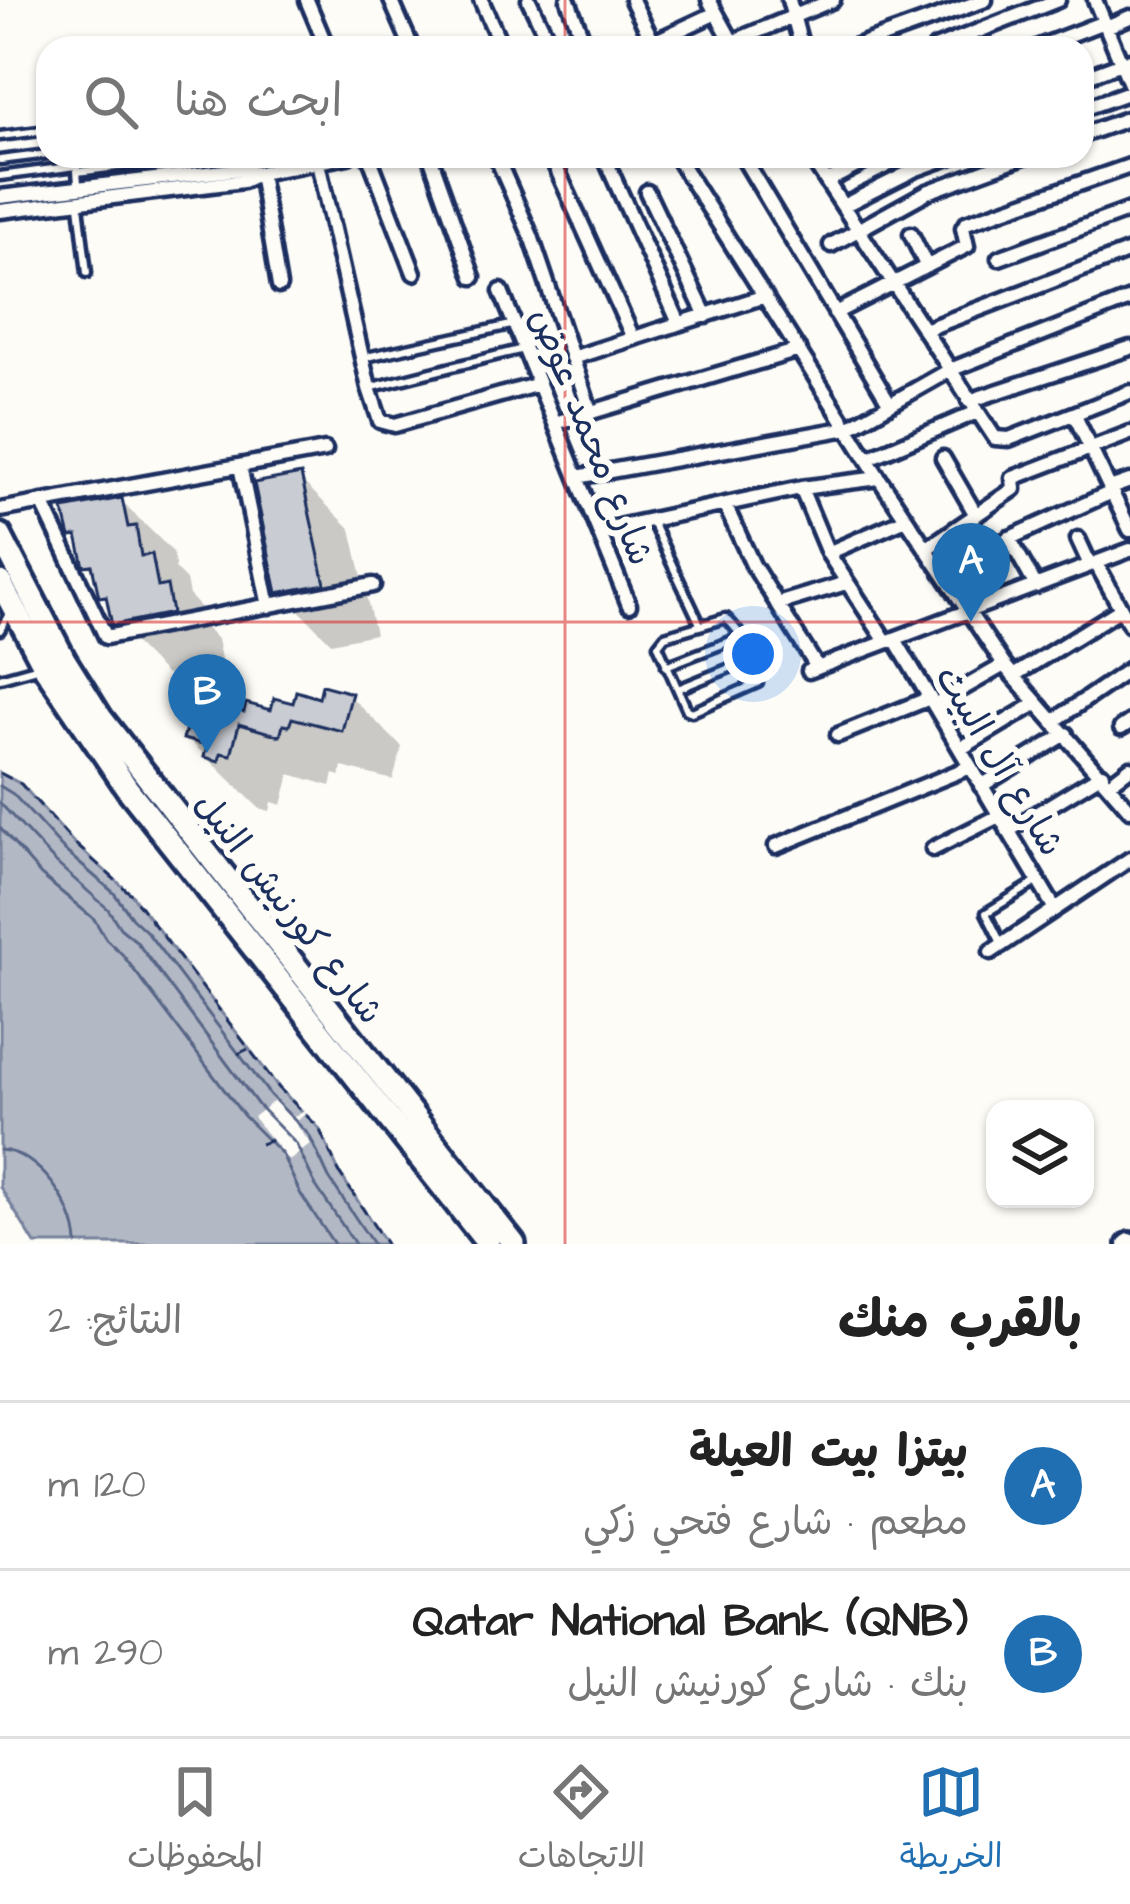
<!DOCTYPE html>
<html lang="ar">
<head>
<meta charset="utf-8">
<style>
  :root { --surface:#fff; --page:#f2f2f2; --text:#222; --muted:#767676; --line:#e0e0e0; --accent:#1f6fb2 }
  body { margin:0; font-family:"Architects Daughter","Playpen Sans Arabic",sans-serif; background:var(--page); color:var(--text); direction:rtl }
  .controls { position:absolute; right:36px; bottom:36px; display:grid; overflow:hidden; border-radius:24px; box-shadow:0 3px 9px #0004 }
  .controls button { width:108px; height:108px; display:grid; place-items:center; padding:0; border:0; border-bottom:3px solid var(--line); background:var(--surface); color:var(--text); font:60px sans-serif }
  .you { position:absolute; left:753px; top:654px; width:42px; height:42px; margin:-30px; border:9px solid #fff; border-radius:50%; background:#1a73e8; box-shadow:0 0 0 18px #1a73e833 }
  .badge { display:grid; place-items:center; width:78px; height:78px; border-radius:50%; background:var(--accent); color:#fff; font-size:39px; font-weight:700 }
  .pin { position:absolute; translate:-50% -99px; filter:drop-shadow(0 3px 6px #0008) }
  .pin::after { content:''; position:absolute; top:63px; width:42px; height:36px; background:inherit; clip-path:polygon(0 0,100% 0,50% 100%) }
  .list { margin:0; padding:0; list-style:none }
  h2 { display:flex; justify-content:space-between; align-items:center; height:156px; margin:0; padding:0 48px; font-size:51px }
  h2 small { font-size:39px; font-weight:400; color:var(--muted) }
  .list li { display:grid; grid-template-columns:78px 1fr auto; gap:36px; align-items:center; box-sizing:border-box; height:168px; padding:0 48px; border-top:3px solid var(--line) }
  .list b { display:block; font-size:45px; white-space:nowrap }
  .list p { margin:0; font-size:39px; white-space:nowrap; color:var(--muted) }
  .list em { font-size:39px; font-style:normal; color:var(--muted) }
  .icon { flex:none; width:66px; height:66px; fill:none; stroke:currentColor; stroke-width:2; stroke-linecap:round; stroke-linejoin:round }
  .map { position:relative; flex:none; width:1130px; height:1244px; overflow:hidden; direction:ltr }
  .search { position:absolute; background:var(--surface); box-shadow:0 3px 9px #0004; left:36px; right:36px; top:36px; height:132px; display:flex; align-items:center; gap:30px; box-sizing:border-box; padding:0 42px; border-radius:36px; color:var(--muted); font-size:45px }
  .sheet { height:492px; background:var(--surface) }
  nav { display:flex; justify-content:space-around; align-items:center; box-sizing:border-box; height:168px; border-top:3px solid var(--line); background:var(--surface); font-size:33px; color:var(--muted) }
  nav a { display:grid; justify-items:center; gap:6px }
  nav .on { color:var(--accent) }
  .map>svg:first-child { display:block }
</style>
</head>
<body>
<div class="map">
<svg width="1130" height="1244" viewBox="0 0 1130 1244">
  <rect width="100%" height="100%" fill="#fdfcf7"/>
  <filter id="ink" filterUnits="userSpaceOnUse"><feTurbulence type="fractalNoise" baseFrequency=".00833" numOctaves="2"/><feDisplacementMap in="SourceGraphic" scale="24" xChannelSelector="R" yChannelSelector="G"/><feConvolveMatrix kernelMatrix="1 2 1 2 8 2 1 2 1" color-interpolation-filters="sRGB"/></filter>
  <g filter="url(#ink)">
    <path fill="#b3b8c5" stroke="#76819c" stroke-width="3" d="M0,773L21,784L72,841L131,894L279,1088L319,1128L339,1172L386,1244H35L0,1187Z"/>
    <path fill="#fdfcf7" d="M275,1100L291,1119L304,1110L306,1113L295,1123L311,1144L289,1161L253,1117Z"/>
    <path fill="#0003" d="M299,478L351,529L375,634L331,643L280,591Z
      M121,501L173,552L176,570L186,580L189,595L202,609L206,628L217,639L222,664L166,675L115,624L111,604L101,594L97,575L87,565L82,545L73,536Z
      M350,696L402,747L393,780L342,767L340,776L334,774L331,786L290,774L282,805L272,802L270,811L259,808L187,738L246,716Z"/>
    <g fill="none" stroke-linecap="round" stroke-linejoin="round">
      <path stroke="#586687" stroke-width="3" d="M0,786L13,794L64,850L114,893L132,918L147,932L270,1095L309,1135L329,1178L373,1244
        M0,803L54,861L108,909L120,928L136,941L258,1105L296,1144L316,1186L355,1244
        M0,828L41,875L94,919L106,939L122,954L244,1116L282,1154L300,1193L334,1244
        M0,1150C39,1152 76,1207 77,1244"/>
    </g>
    <path fill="#c9ccd3" stroke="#1b2f5e" stroke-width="3" d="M301,474L325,584L277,593L254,483Z
      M122,498L128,527L136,526L141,556L152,554L158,587L167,585L172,613L112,625L106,596L99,597L92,565L84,566L77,536L70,537L63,509Z
      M322,685L352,693L342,731L292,718L289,726L283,725L280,736L239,724L231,755L221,753L219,761L204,757L207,745L183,739L192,708L213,713L215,705L244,712L246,703L271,710L274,698L293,703L296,691L319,698Z"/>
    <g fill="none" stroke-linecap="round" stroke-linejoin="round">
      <g stroke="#1b2f5e" stroke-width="15">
        <path id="lane" d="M0,136L48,130
          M76,156L78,184
          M0,160L48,154
          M77,172L204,156
          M0,176L76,166
          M79,205L87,273
          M362,358L511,325
          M369,388L523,349
          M651,520L700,624
          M726,618C741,632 760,663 758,683L692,712L687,710L658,645L665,636Z
          M0,630L9,614
          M666,666L741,637
          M0,678L36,668
          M678,689L752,659
          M1002,945L986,913L1038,881"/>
      </g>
      <g stroke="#1b2f5e" stroke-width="21">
        <path id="street" d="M307,0L327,48
          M391,0L412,48
          M481,0L502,48
          M529,0L552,48
          M568,0L586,48
          M632,0L653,42
          M709,0L735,47
          M789,0L802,48
          M1095,0L1130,84
          M1106,27L1130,17
          M732,42L833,0
          M641,48L716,13
          M851,48L985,0
          M935,48L1058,0
          M1036,48L1104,22
          M1082,78L1130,60
          M1082,109L1130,92
          M1082,135L1130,118
          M369,156L414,273
          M430,156L473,277
          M496,156L531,236L591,413
          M551,156L633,338
          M604,156L679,323
          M676,156L879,478L1004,665L1130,810
          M742,156L890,404
          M810,156L995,438L1009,439L1130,392
          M318,163L369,388L380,421L395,425L539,384
          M260,173L279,286
          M828,181L876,156
          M647,192L706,316
          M0,197L241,169L260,173
          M845,205L916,169L952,156
          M0,211L243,181L260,173L348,156
          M911,234L926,265
          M831,245L927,192L1025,156
          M999,258L1130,210
          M501,291L629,605
          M835,313L967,246L963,228L966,223L1130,166
          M924,330L1130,251
          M572,358L765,296
          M969,401L1130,348
          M1074,414L1130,530
          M555,423L799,350
          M943,458L976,515
          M867,459L977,412
          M240,466L269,606
          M577,477L848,428L950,370L1130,299
          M801,488L828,553L885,640
          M1110,488L1130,481
          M42,502L106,637L373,585
          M725,505L753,565L817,667
          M0,510L325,450
          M599,531L801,488L879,478
          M1009,538L1036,586
          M1078,539L1090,565
          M999,543L1112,492
          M926,549L1014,489L1013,478L1130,433
          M828,553L906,519
          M1096,563L1130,625
          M777,604L846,583
          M896,641L1055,909
          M809,671L1130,550
          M1013,676L1121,609
          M934,705L1004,665
          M1054,721L1130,669
          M1121,728L1130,722
          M838,735L930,698
          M960,749L1037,703
          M1109,784L1130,768
          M981,786L1066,734
          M1008,831L1102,774
          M776,846L970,767
          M933,849L999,816
          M991,952L1130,859"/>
      </g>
      <g stroke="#1b2f5e" stroke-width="26">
        <path id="secondary" d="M1127,1244L1130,1242"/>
      </g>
      <g stroke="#1b2f5e" stroke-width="30">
        <path id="highway" d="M0,535L64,659L101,718L514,1244
          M0,582L46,669L127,788L488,1244"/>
      </g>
      <path stroke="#1b2f5e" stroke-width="3" stroke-dasharray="12 9" stroke-linecap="butt" d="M0,773L21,784L72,841L131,894L279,1088L319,1128L339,1172L386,1244
        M238,1054L248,1049
        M260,1144L272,1140"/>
      <use href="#lane" stroke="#fdfcf7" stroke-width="6"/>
      <use href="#street" stroke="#fdfcf7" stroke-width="12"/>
      <use href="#secondary" stroke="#fdfcf7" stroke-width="16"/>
      <use href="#highway" stroke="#fdfcf7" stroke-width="21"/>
    </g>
  </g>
  <path fill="none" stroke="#d62828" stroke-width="3" stroke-opacity="0.55" d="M565,0V48M565,156V1244M0,622H1130"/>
  <g text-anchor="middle" stroke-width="12" stroke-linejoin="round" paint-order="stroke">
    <g font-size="36" fill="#1b2f5e" stroke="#fdfcf7">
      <text transform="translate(593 436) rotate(68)" y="13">شارع محمد عوض</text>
      <text transform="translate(1001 760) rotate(59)" y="13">شارع آل البيت</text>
      <text transform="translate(290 907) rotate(52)" y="13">شارع كورنيش النيل</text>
    </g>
  </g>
</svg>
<div class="controls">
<button><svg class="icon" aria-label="layers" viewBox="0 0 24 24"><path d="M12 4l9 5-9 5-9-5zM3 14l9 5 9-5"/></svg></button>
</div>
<div class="you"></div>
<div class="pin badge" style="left:971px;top:622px">A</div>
<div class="pin badge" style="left:207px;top:753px">B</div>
<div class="search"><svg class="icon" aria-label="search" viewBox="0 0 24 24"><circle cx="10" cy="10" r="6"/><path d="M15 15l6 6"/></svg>ابحث هنا</div>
</div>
<section class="sheet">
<h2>بالقرب منك<small>النتائج: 2</small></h2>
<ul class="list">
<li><span class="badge">A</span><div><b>بيتزا بيت العيلة</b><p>مطعم · شارع فتحي زكي</p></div><em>120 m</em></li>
<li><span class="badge">B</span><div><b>Qatar National Bank (QNB)</b><p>بنك · شارع كورنيش النيل</p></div><em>290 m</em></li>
</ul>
</section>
<nav>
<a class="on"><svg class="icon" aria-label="map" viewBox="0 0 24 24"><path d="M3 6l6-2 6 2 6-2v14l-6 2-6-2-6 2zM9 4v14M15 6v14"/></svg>الخريطة</a>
<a><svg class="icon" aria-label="directions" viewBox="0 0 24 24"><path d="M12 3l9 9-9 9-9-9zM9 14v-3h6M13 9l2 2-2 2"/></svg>الاتجاهات</a>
<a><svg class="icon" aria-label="saved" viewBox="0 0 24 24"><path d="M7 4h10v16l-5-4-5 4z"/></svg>المحفوظات</a>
</nav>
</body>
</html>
